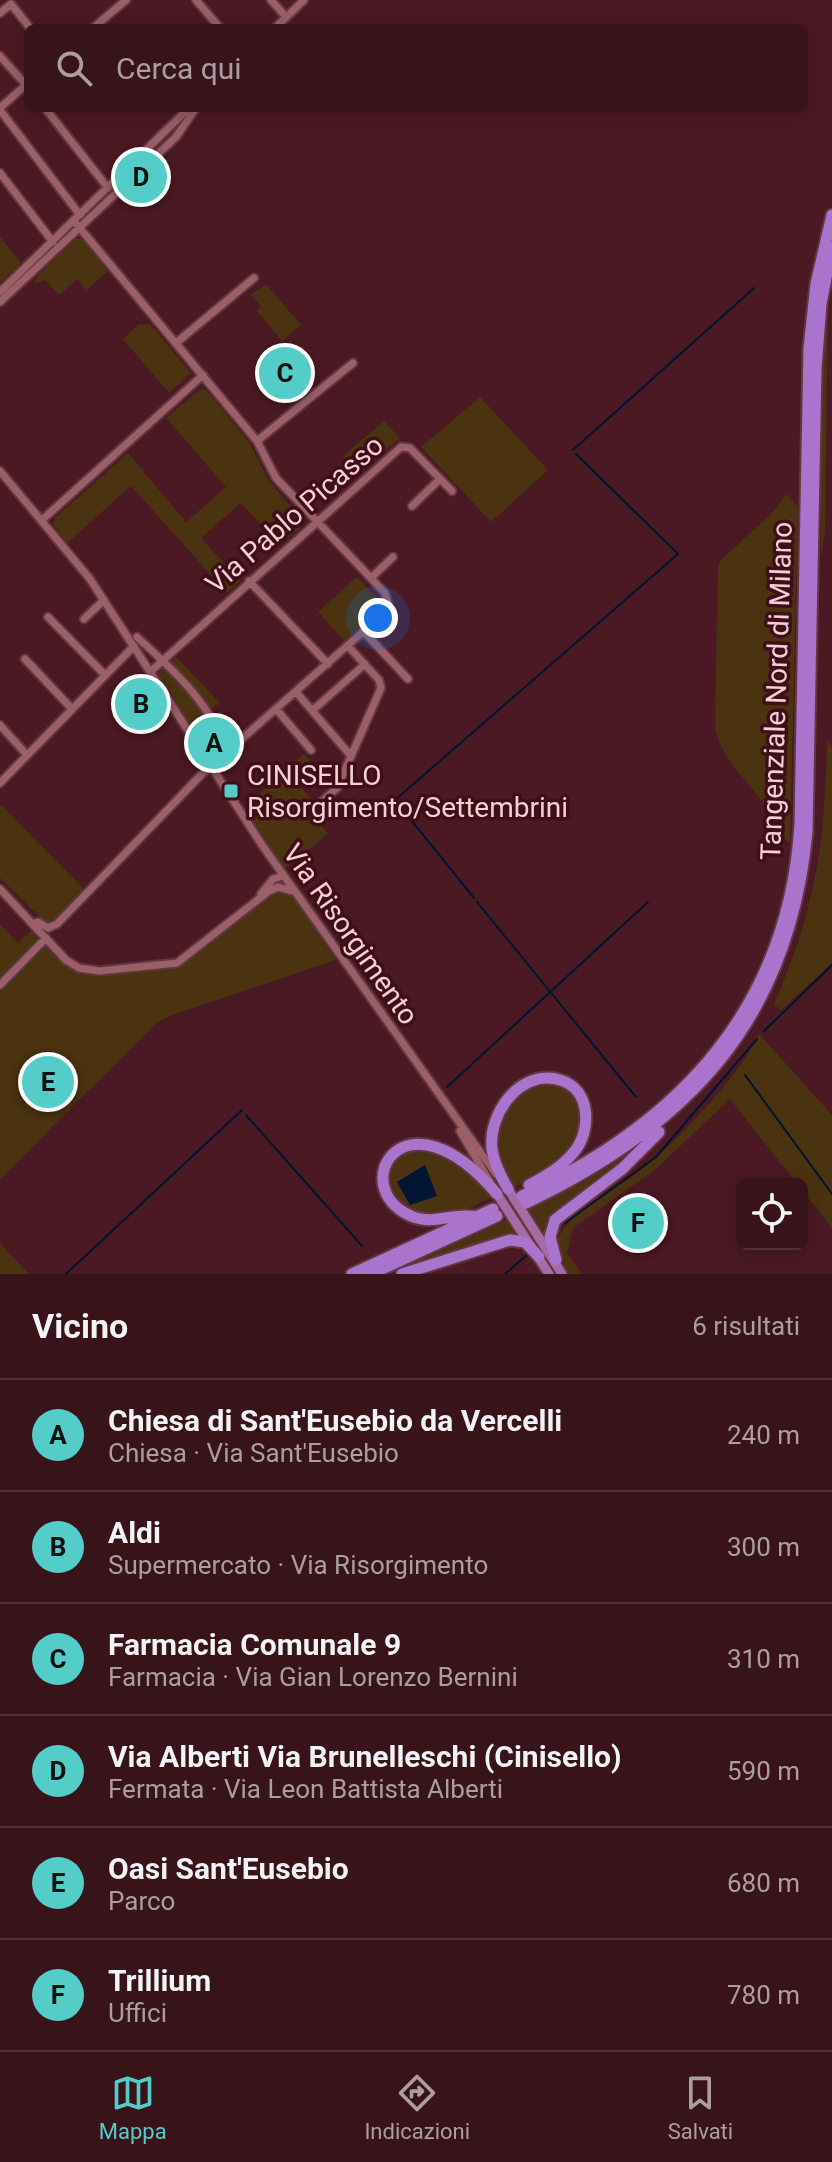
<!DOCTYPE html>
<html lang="it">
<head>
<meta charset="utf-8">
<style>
  :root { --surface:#38131a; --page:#3f1c23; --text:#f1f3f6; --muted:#ab9ea2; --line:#523239; --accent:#54cdc8 }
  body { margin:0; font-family:Roboto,sans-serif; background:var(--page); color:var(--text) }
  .controls { position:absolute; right:24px; bottom:24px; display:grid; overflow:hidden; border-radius:12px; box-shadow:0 4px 20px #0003 }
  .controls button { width:72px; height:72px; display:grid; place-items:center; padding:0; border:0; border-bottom:2px solid var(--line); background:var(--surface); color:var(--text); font:40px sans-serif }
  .you { position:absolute; left:378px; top:618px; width:28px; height:28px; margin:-20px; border:6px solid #fff; border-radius:50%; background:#1a73e8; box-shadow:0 0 0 12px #1a73e833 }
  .badge { display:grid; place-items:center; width:52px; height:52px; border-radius:50%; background:var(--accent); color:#111; font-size:26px; font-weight:700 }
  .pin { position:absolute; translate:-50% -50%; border:4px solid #fff; box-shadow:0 2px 8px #0006 }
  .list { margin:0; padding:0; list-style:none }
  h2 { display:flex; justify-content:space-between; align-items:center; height:104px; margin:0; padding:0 32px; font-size:34px }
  h2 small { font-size:26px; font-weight:400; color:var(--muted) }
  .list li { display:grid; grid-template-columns:52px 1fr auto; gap:24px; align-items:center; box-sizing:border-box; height:112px; padding:0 32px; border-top:2px solid var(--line) }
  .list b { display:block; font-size:30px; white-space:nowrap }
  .list p { margin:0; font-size:26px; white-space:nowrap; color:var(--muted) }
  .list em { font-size:26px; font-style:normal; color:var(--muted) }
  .icon { flex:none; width:44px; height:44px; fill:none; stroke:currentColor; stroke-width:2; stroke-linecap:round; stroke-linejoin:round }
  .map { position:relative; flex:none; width:832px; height:1274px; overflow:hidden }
  .search { position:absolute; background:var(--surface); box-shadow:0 4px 20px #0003; left:24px; right:24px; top:24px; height:88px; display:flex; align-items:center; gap:20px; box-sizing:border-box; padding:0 28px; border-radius:12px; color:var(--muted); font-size:30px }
  .sheet { height:776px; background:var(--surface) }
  nav { display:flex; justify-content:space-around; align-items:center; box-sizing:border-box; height:112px; border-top:2px solid var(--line); background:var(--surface); font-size:22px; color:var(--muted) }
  nav a { display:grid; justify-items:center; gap:4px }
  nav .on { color:var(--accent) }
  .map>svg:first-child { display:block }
</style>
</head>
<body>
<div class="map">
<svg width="832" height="1274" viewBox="0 0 832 1274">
  <rect width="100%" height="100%" fill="#4b1923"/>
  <path fill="#4b3210" d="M0,237L21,263L0,283Z
    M76,238L83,239L108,271L86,290L77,279L59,295L45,280L34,284L39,274Z
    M266,284L301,325L282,341L257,311L261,307L251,295Z
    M828,307L825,531L821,557V395Z
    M139,324L151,325L191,373L169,393L123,339Z
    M201,389L206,390L249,442L269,481L302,520L300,528L279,545L241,503L201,538L240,581L227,593L131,486L67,543L53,524L56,517L128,453L186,522L226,487L166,418Z
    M480,397L548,470L491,522L421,447Z
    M384,421L400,438L358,474L343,456Z
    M786,494L798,507L790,843L779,836C769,793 720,768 715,725L718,568L720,561L775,510Z
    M357,577L382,603L381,609L345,642L318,612Z
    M176,657L220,703L208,712L227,751L216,761L211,759L157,675Z
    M827,739L832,747V963L781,1010L774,1004C816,908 825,843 827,739Z
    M304,754L313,764L295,780L312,800L306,806L328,834L283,870L244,808Z
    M0,804L84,889L52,922L46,923L0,878Z
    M282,891L293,896L336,960L172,1015L155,1024L0,1179V924L18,943L33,929L67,965L82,974L177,968L270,894Z
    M759,1034L832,1115V1228L802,1190V1184H797L730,1099L656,1169L573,1228L567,1253L582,1274H567L557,1241C571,1207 619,1189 646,1166C679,1140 742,1072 759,1034Z
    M558,1081L580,1100C582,1158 561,1165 513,1188C483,1134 491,1091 558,1081Z
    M638,1147L546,1236H545L528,1208L581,1183Z
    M401,1150L447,1151L494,1196L461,1212L422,1217L391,1198L386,1168Z
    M509,1218L522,1236L385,1274L494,1226Z
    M0,1243L29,1274H0Z"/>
  <path fill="#001531" d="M425,1165L437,1196L410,1205L397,1182Z"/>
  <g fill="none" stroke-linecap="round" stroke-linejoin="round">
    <path stroke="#001531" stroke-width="2" d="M573,450L754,288
      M474,898L395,800L678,554L576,454
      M477,902L636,1097
      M764,1031L832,965
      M745,1075L832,1194
      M447,1087L648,902
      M246,1115L362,1246
      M565,1223L656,1157L757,1039
      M66,1274L242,1110
      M505,1274L527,1255"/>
    <g stroke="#623740" stroke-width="11">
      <path id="minor" d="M196,0L220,28
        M271,0L286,17
        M0,13L11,4L30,28
        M93,28L126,0
        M275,28L304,0
        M0,56L28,87
        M0,108L28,83
        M45,108L108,188
        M0,110L80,215
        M0,173L53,242
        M0,292L189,108
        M0,302L176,137L196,108
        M176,343L254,278
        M257,441L353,363
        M0,471L90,579L262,845L496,1174
        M412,506L440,479
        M42,520L203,375
        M371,578L393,557
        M249,581L328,664
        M48,617L105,675
        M84,619L104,600
        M364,632L408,679
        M137,637C179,675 207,701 230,753
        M25,659L72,709
        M150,672L401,447L410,448L452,491
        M297,693L351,756
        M277,710L311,750
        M313,710L365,664
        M0,725L27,755
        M0,783L134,646
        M319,804L337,788L381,688L379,680L348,646
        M0,889L66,960L79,968L99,971L177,963L269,891L278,887L293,891
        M261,894L273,879L283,876
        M33,924L38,922L48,928L57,924L202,774L382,615L388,604L385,593L276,478L257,441L74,221
        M0,985L46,938
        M460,1131L490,1182"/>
    </g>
    <g stroke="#623740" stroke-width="13">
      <path id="major" d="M508,1189L562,1274
        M497,1194L549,1274"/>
    </g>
    <g stroke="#623740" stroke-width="15">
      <path id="highway" d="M508,1189C501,1177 494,1164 492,1149C488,1114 520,1068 560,1080C591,1089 592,1130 574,1152C562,1167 546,1176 529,1185
        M522,1196C682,1122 789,1006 800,824L809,348L816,284L832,215
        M526,1203C690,1125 789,1019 807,832L816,368L821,304L832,247
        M477,1217C454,1212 434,1226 411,1216C345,1187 404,1084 497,1194
        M556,1260L550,1237L555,1220L622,1169L659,1132
        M352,1274L493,1209
        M371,1274L497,1216
        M402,1274L510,1240L525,1242L539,1257"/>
    </g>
    <use href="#minor" stroke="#9a5f67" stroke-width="7"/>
    <use href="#major" stroke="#a46ba4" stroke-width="9"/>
    <use href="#highway" stroke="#aa73cc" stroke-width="11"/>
  </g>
  <rect fill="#54cdc8" stroke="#400e19" stroke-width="3" x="223" y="783" width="16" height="16" rx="4"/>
  <g text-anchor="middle" stroke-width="7" stroke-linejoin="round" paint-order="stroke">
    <g font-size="28" fill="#f2d0d4" stroke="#400e19">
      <text transform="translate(294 514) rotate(-41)" y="10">Via Pablo Picasso</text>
      <text transform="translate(776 691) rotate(-88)" y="10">Tangenziale Nord di Milano</text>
      <text transform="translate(351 934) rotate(55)" y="10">Via Risorgimento</text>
    </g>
    <g font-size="28" fill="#f2d0d4" stroke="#400e19" text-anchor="start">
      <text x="247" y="785">CINISELLO<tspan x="247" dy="32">Risorgimento/Settembrini</tspan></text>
    </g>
  </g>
</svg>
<div class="controls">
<button><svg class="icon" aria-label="locate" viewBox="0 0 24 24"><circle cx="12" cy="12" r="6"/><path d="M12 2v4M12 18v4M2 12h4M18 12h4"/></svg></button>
</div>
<div class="you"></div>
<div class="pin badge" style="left:214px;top:743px">A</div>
<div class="pin badge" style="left:141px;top:704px">B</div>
<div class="pin badge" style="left:285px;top:373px">C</div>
<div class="pin badge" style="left:141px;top:177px">D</div>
<div class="pin badge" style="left:48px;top:1082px">E</div>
<div class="pin badge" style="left:638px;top:1223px">F</div>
<div class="search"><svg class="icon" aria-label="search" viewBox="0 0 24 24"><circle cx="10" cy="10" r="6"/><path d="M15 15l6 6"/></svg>Cerca qui</div>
</div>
<section class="sheet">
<h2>Vicino<small>6 risultati</small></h2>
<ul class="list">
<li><span class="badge">A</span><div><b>Chiesa di Sant'Eusebio da Vercelli</b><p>Chiesa · Via Sant'Eusebio</p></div><em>240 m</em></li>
<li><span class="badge">B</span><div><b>Aldi</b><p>Supermercato · Via Risorgimento</p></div><em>300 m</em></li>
<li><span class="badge">C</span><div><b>Farmacia Comunale 9</b><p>Farmacia · Via Gian Lorenzo Bernini</p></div><em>310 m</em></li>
<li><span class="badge">D</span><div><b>Via Alberti Via Brunelleschi (Cinisello)</b><p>Fermata · Via Leon Battista Alberti</p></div><em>590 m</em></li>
<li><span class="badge">E</span><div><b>Oasi Sant'Eusebio</b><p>Parco</p></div><em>680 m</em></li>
<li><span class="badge">F</span><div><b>Trillium</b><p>Uffici</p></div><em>780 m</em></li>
</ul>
</section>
<nav>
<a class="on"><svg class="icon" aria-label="map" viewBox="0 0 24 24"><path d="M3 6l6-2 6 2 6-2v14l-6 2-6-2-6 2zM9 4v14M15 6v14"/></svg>Mappa</a>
<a><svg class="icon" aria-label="directions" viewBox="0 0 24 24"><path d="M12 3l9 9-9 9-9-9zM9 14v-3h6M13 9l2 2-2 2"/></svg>Indicazioni</a>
<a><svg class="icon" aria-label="saved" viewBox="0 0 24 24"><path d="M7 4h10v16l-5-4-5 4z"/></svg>Salvati</a>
</nav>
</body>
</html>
